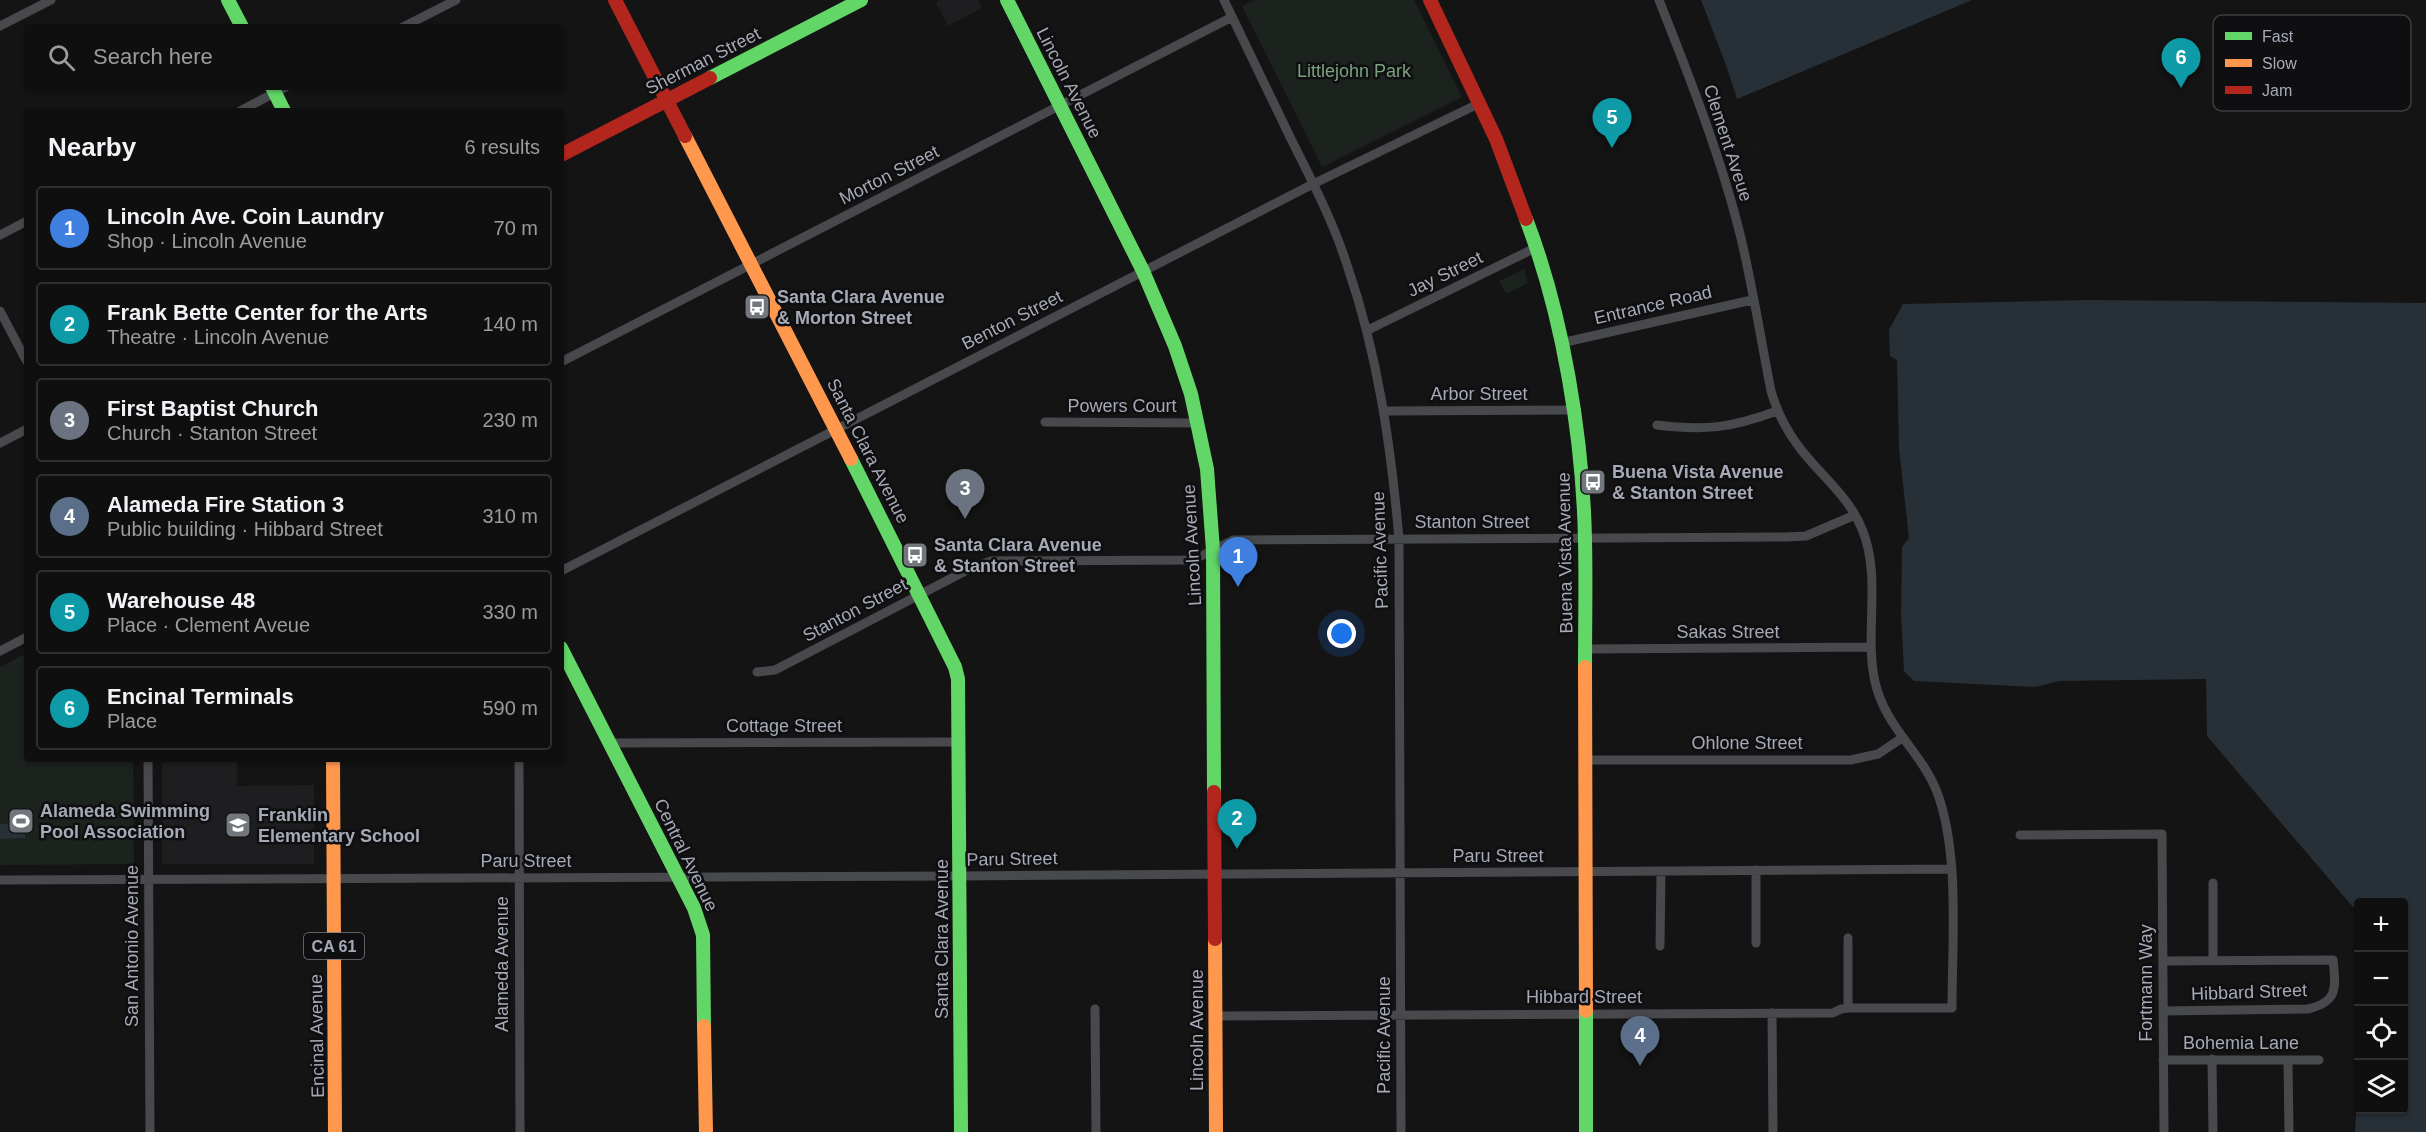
<!DOCTYPE html>
<html lang="en">
<head>
<meta charset="utf-8">
<style>
  :root { --surface:#0f0f0f; --page:#181818; --text:#f1f3f6; --muted:#9b9c9e; --line:#2f2f2f; --accent:#8c9099 }
  body { margin:0; font-family:Helvetica,sans-serif; background:var(--page); color:var(--text) }
  .controls { position:absolute; right:18px; bottom:18px; display:grid; overflow:hidden; border-radius:6px; box-shadow:0 2px 4px #0004 }
  .controls button { width:54px; height:54px; display:grid; place-items:center; padding:0; border:0; border-bottom:2px solid var(--line); background:var(--surface); color:var(--text); font:30px sans-serif }
  .you { position:absolute; left:1342px; top:634px; width:21px; height:21px; margin:-15px; border:4px solid #fff; border-radius:50%; background:#1a73e8; box-shadow:0 0 0 9px #1a73e833 }
  .badge { display:grid; place-items:center; width:39px; height:39px; border-radius:50%; background:var(--accent); color:#fff; font-size:20px; font-weight:700 }
  .pin { position:absolute; translate:-50% -50px; filter:drop-shadow(0 2px 3px #0008) }
  .pin::after { content:''; position:absolute; top:32px; width:21px; height:18px; background:inherit; clip-path:polygon(0 0,100% 0,50% 100%) }
  .list { margin:0; padding:0; list-style:none }
  h2 { display:flex; justify-content:space-between; align-items:center; height:78px; margin:0; padding:0 24px; font-size:26px }
  h2 small { font-size:20px; font-weight:400; color:var(--muted) }
  .list li { display:grid; grid-template-columns:39px 1fr auto; gap:18px; align-items:center; box-sizing:border-box; height:84px; margin:0 12px 12px; padding:0 12px; border:2px solid var(--line); border-radius:6px }
  .list b { display:block; font-size:22px; white-space:nowrap }
  .list p { margin:0; font-size:20px; white-space:nowrap; color:var(--muted) }
  .list em { font-size:20px; font-style:normal; color:var(--muted) }
  .icon { flex:none; width:33px; height:33px; fill:none; stroke:currentColor; stroke-width:2; stroke-linecap:round; stroke-linejoin:round }
  .map { position:relative; flex:none; width:2426px; height:1132px; overflow:hidden }
  .search { position:absolute; background:var(--surface); box-shadow:0 2px 4px #0004; left:24px; top:24px; width:540px; height:66px; display:flex; align-items:center; gap:15px; box-sizing:border-box; padding:0 21px; border-radius:6px; color:var(--muted); font-size:22px }
  .panel { position:absolute; background:var(--surface); box-shadow:0 2px 4px #0004; left:24px; top:108px; width:540px; height:654px; border-radius:6px }
  .map>svg:first-child { display:block }
</style>
</head>
<body>
<div class="map">
<svg width="2426" height="1132" viewBox="0 0 2426 1132">
  <rect width="100%" height="100%" fill="#141414"/>
  <path fill="#1e1e20" d="M939,0H978L982,8L948,26L936,3Z
    M162,759H237V786L314,785V864H162Z"/>
  <path fill="#1c231e" d="M1255,0H1414L1462,97L1322,167L1242,6Z
    M1524,269L1528,283L1506,294L1499,281Z
    M27,653V759H133L134,864L0,865V667Z"/>
  <path fill="#272f37" d="M1701,0H2109L1754,151L1726,65Z
    M2088,300L2426,303V1132H2355L2358,1084V1110H2404V902H2358V913L2207,736L2206,679L2059,681L2035,687L1914,681L1904,671L1901,613L1902,547L1909,538L1899,448L1897,360L1890,356L1889,330L1903,304Z
    M0,824H25V838L0,839Z"/>
  <path fill="#141414" d="M1972,0H2109L1754,151L1737,99Z"/>
  <g fill="none" stroke-linecap="round" stroke-linejoin="round">
    <path stroke="#48494d" stroke-width="9" d="M1224,0C1246,46 1269,93 1291,139C1312,181 1334,223 1348,268C1378,356 1391,446 1399,539L1401,1132
      M0,26L51,0
      M403,27L456,0
      M240,111L286,87
      M0,235L27,221
      M0,311L27,362
      M1368,330L1537,247
      M1561,343L1752,300
      M561,362L1232,17
      M1385,411L1574,410
      M1045,422L1198,423
      M1657,425C1705,431 1731,428 1777,411
      M0,443L27,429
      M561,571L1313,184L1480,103
      M1585,649L1870,647
      M0,651L27,637
      M757,672L775,670L971,568L991,561L1193,560L1233,540L1786,537L1806,536L1855,515
      M609,743L958,742
      M148,759L150,1132
      M519,759L520,1132
      M1586,760H1851L1878,754L1902,738
      M2020,835L2162,834L2164,1132
      M1756,870V943
      M0,880L959,876L1952,869
      M2213,883V961
      M1660,946L1661,871
      M2163,961L2333,960C2336,988 2338,1002 2308,1009L2163,1011
      M1848,1008V938
      M1095,1009L1096,1132
      M1772,1013L1773,1132
      M1215,1016L1833,1013L1841,1009L1848,1008H1952C1952,942 1960,853 1937,792C1921,751 1885,727 1875,682C1864,633 1882,577 1862,529C1849,496 1820,475 1799,447C1786,430 1777,412 1771,391C1761,340 1753,289 1741,238C1721,157 1690,78 1659,0
      M2212,1059L2213,1132
      M2163,1060H2319
      M2288,1060L2289,1132"/>
    <path stroke="#63d668" stroke-width="14" d="M228,0L242,27
      M1007,0L1143,271L1175,346L1191,394L1207,469L1213,550L1214,792
      M710,78L861,0
      M272,87L284,111
      M1526,219C1563,315 1583,438 1585,540C1586,582 1585,625 1585,667
      M851,459L955,667L958,679L961,1132
      M561,648L694,908L703,935L704,1026
      M1586,1011V1132"/>
    <path stroke="#ff974d" stroke-width="14" d="M685,136L851,459
      M1585,667L1586,1011
      M333,759L335,1132
      M1215,939L1216,1132
      M704,1026L706,1132"/>
    <path stroke="#b3261e" stroke-width="14" d="M615,0L685,136
      M1430,0L1496,139L1526,219
      M561,155L710,78
      M1214,792L1215,939"/>
  </g>
  <defs>
    <g id="bus-square" transform="scale(1.35)"><rect x="-9" y="-9" width="18" height="18" rx="4" fill="#72767d" stroke="#0f0e10"/><path d="M-5-6H5V4H4V6H2V4H-2V6H-4V4H-5ZM-3.5-4V0h7V-4ZM-3.5 1.2v1.5H-2V1.2ZM2 1.2v1.5H3.5V1.2Z" fill="#fff"/></g>
    <g id="stadium-square" transform="scale(1.35)"><rect x="-9" y="-9" width="18" height="18" rx="4" fill="#72767d" stroke="#0f0e10"/><path d="M0-5a6.5 5 0 1 0 0 10a6.5 5 0 1 0 0-10ZM-3.5-1.8h7v3.6h-7Z" fill="#fff"/></g>
    <g id="school-square" transform="scale(1.35)"><rect x="-9" y="-9" width="18" height="18" rx="4" fill="#72767d" stroke="#0f0e10"/><path d="M0-5L7-2L0 1L-7-2ZM-4 1L0 2.5L4 1V4Q0 6-4 4Z" fill="#fff"/></g>
  </defs>
  <g fill-rule="evenodd">
    <use href="#bus-square" x="757" y="307"/>
    <use href="#bus-square" x="1593" y="482"/>
    <use href="#bus-square" x="915" y="555"/>
    <use href="#stadium-square" x="21" y="821"/>
    <use href="#school-square" x="238" y="825"/>
  </g>
  <g text-anchor="middle" stroke-width="5" stroke-linejoin="round" paint-order="stroke">
    <rect fill="#0f0e10" stroke="#787b84" stroke-width="1.5" x="304" y="933" width="60" height="26" rx="4.5"/>
    <g font-size="16" font-weight="bold" fill="#a5aab6">
      <text x="334" y="952">CA 61</text>
    </g>
    <g font-size="18" fill="#a5aab6" stroke="#0f0e10">
      <text transform="translate(703 61) rotate(-27)" y="6">Sherman Street</text>
      <text transform="translate(1069 83) rotate(63)" y="6">Lincoln Avenue</text>
      <text transform="translate(1728 143) rotate(72)" y="6">Clement Aveue</text>
      <text transform="translate(889 175) rotate(-27)" y="6">Morton Street</text>
      <text transform="translate(1445 274) rotate(-26)" y="6">Jay Street</text>
      <text transform="translate(1653 305) rotate(-13)" y="6">Entrance Road</text>
      <text transform="translate(1012 320) rotate(-27)" y="6">Benton Street</text>
      <text x="1479" y="400">Arbor Street</text>
      <text x="1122" y="412">Powers Court</text>
      <text transform="translate(868 451) rotate(63)" y="6">Santa Clara Avenue</text>
      <text x="1472" y="528">Stanton Street</text>
      <text transform="translate(1192 545) rotate(-93)" y="6">Lincoln Avenue</text>
      <text transform="translate(1380 550) rotate(-92)" y="6">Pacific Avenue</text>
      <text transform="translate(1565 553) rotate(-91)" y="6">Buena Vista Avenue</text>
      <text transform="translate(855 610) rotate(-28)" y="6">Stanton Street</text>
      <text x="1728" y="638">Sakas Street</text>
      <text x="784" y="732">Cottage Street</text>
      <text x="1747" y="749">Ohlone Street</text>
      <text transform="translate(686 855) rotate(64)" y="6">Central Avenue</text>
      <text x="1498" y="862">Paru Street</text>
      <text transform="translate(1012 859) rotate(-1)" y="6">Paru Street</text>
      <text x="526" y="867">Paru Street</text>
      <text transform="translate(942 939) rotate(-90)" y="6">Santa Clara Avenue</text>
      <text transform="translate(132 946) rotate(-90)" y="6">San Antonio Avenue</text>
      <text transform="translate(502 964) rotate(-90)" y="6">Alameda Avenue</text>
      <text transform="translate(2146 983) rotate(-90)" y="6">Fortmann Way</text>
      <text transform="translate(2249 992) rotate(-2)" y="6">Hibbard Street</text>
      <text x="1584" y="1003">Hibbard Street</text>
      <text transform="translate(1197 1030) rotate(-90)" y="6">Lincoln Avenue</text>
      <text transform="translate(1384 1035) rotate(-90)" y="6">Pacific Avenue</text>
      <text transform="translate(317 1036) rotate(-91)" y="6">Encinal Avenue</text>
      <text x="2241" y="1049">Bohemia Lane</text>
    </g>
    <g font-size="18" fill="#7ba27e" stroke="#0f0e10">
      <text x="1354" y="77">Littlejohn Park</text>
    </g>
    <g font-size="18" font-weight="bold" fill="#a5aab6" stroke="#0f0e10" text-anchor="start">
      <text x="777" y="303">Santa Clara Avenue<tspan x="777" dy="21">&amp; Morton Street</tspan></text>
      <text x="1612" y="478">Buena Vista Avenue<tspan x="1612" dy="21">&amp; Stanton Street</tspan></text>
      <text x="934" y="551">Santa Clara Avenue<tspan x="934" dy="21">&amp; Stanton Street</tspan></text>
      <text x="40" y="817">Alameda Swimming<tspan x="40" dy="21">Pool Association</tspan></text>
      <text x="258" y="821">Franklin<tspan x="258" dy="21">Elementary School</tspan></text>
    </g>
  </g>
  <rect x="2213" y="15" width="198" height="96" rx="9" fill="#0f0e10" stroke="#3c3d42" stroke-width="1.5"/>
  <rect x="2225" y="32" width="27" height="8" fill="#63d668"/>
  <rect x="2225" y="59" width="27" height="8" fill="#ff974d"/>
  <rect x="2225" y="86" width="27" height="8" fill="#b3261e"/>
  <g font-size="16" fill="#a5aab6">
    <text x="2262" y="42">Fast</text>
    <text x="2262" y="69">Slow</text>
    <text x="2262" y="96">Jam</text>
  </g>
</svg>
<div class="controls">
<button>+</button>
<button>−</button>
<button><svg class="icon" aria-label="locate" viewBox="0 0 24 24"><circle cx="12" cy="12" r="6"/><path d="M12 2v4M12 18v4M2 12h4M18 12h4"/></svg></button>
<button><svg class="icon" aria-label="layers" viewBox="0 0 24 24"><path d="M12 4l9 5-9 5-9-5zM3 14l9 5 9-5"/></svg></button>
</div>
<div class="you"></div>
<div class="pin badge" style="left:1238px;top:587px;background:#3f7fe0">1</div>
<div class="pin badge" style="left:1237px;top:849px;background:#0f9aa8">2</div>
<div class="pin badge" style="left:965px;top:519px;background:#6b7280">3</div>
<div class="pin badge" style="left:1640px;top:1066px;background:#5c6f8a">4</div>
<div class="pin badge" style="left:1612px;top:148px;background:#0f9aa8">5</div>
<div class="pin badge" style="left:2181px;top:88px;background:#0f9aa8">6</div>
<div class="search"><svg class="icon" aria-label="search" viewBox="0 0 24 24"><circle cx="10" cy="10" r="6"/><path d="M15 15l6 6"/></svg>Search here</div>
<section class="panel">
<h2>Nearby<small>6 results</small></h2>
<ul class="list">
<li><span class="badge" style="background:#3f7fe0">1</span><div><b>Lincoln Ave. Coin Laundry</b><p>Shop · Lincoln Avenue</p></div><em>70 m</em></li>
<li><span class="badge" style="background:#0f9aa8">2</span><div><b>Frank Bette Center for the Arts</b><p>Theatre · Lincoln Avenue</p></div><em>140 m</em></li>
<li><span class="badge" style="background:#6b7280">3</span><div><b>First Baptist Church</b><p>Church · Stanton Street</p></div><em>230 m</em></li>
<li><span class="badge" style="background:#5c6f8a">4</span><div><b>Alameda Fire Station 3</b><p>Public building · Hibbard Street</p></div><em>310 m</em></li>
<li><span class="badge" style="background:#0f9aa8">5</span><div><b>Warehouse 48</b><p>Place · Clement Aveue</p></div><em>330 m</em></li>
<li><span class="badge" style="background:#0f9aa8">6</span><div><b>Encinal Terminals</b><p>Place</p></div><em>590 m</em></li>
</ul>
</section>
</div>
</body>
</html>
